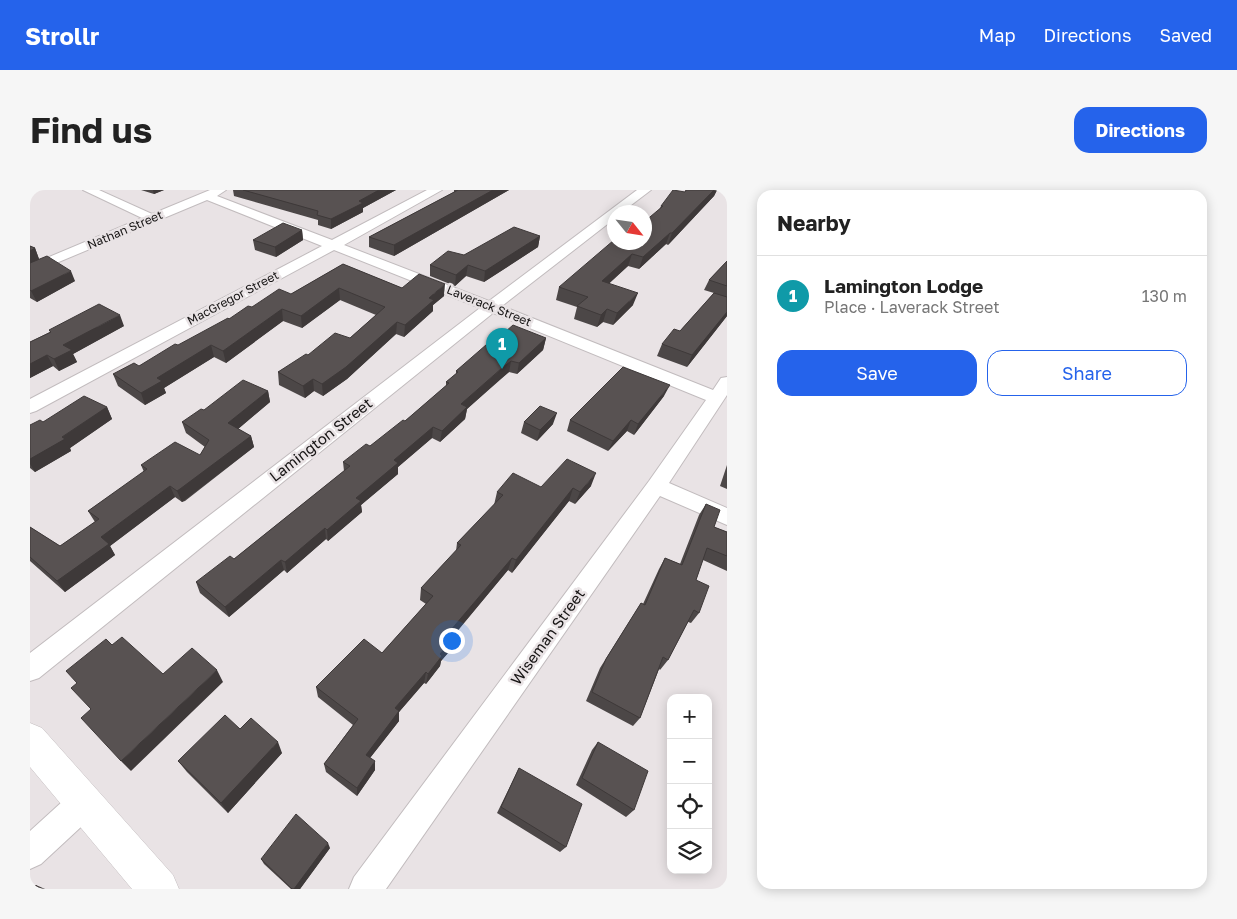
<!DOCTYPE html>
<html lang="en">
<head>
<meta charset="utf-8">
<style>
  :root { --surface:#fff; --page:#f6f6f6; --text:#222; --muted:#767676; --line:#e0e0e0; --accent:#2563eb }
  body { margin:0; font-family:"Golos Text",sans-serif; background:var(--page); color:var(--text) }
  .controls { position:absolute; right:15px; bottom:15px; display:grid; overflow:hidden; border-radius:10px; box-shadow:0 2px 12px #0003 }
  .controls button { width:45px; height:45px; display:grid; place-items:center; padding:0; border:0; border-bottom:1px solid var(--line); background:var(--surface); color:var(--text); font:25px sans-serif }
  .compass { position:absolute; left:577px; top:15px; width:45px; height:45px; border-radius:50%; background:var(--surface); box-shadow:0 2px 12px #0003; rotate:120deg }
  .you { position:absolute; left:421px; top:450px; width:18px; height:18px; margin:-12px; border:4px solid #fff; border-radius:50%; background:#1a73e8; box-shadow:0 0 0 8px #1a73e833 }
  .badge { display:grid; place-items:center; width:32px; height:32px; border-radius:50%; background:var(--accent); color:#fff; font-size:16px; font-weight:700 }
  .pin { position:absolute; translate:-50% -41px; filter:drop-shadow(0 1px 2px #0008) }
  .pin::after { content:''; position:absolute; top:26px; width:18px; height:15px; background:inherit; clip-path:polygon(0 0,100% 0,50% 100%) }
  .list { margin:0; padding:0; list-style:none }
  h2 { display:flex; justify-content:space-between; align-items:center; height:65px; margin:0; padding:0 20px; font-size:21px }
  h2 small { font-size:16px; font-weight:400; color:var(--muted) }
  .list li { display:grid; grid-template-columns:32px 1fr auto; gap:15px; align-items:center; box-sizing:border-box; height:80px; padding:0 20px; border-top:1px solid var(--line) }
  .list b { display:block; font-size:19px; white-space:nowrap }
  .list p { margin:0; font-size:16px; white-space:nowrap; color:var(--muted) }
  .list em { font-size:16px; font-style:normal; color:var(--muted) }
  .actions { display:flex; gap:10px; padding:15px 20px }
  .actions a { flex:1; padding:11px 0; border:1px solid var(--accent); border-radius:15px; text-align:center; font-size:18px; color:var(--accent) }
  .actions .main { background:var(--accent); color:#fff }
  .icon { flex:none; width:28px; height:28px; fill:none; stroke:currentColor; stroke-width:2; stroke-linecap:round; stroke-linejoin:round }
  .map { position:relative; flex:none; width:697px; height:699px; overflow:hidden; border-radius:15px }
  header { display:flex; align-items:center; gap:30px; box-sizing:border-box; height:70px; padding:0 25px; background:var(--accent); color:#fff }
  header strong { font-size:24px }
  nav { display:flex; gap:28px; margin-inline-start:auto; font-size:18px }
  .intro { display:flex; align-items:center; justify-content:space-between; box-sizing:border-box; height:120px; padding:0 30px }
  h1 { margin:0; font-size:35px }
  .button { padding:12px 22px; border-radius:15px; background:var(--accent); color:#fff; font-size:18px; font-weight:700 }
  main { display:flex; gap:30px; padding:0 30px }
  aside { flex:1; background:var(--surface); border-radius:15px; box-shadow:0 2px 12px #0003 }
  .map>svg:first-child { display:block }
</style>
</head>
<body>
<header>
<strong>Strollr</strong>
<nav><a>Map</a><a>Directions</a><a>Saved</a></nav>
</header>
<div class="intro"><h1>Find us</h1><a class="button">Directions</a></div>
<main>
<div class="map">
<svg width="697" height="699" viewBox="0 0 697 699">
  <rect width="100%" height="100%" fill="#e9e3e5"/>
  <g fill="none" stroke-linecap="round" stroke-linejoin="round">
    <g stroke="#c2bcbe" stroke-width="2">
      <path id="minor" d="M53,0H69L122,24L180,0H196L187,6L302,50L397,0H412L314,55L459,111L607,0H621L592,22H584V29L472,116L683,200L691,188L697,187V205L639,293L697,318V335L630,306L356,699H319L324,687L619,291L676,210L463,123L9,488L0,491V463L450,118L304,60L6,221L0,223V209L292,56L177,10L0,84V75L112,28Z
        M55,597L66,601L70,612L66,623L11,674L0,679V641L44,601Z"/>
    </g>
    <g stroke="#c2bcbe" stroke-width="1">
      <path id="tertiary" d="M0,533L12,538L143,685L149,699H102L0,577Z"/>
    </g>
    <use href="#minor" fill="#fff" fill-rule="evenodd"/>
    <use href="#tertiary" fill="#fff" fill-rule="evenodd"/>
  </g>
  <path fill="#4c4747" d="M111,0H134L124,4Z
    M203,0H366L333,18V22L301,39L288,35V30L204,6Z
    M424,0H479L364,66L339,57V47L424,2Z
    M656,0H687L684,6L638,55L636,54L609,79L598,76L579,93L603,115L583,135L573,132L567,137L544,129L547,117L526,110L529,97L614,52L631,16L655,2Z
    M272,40L273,50L246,67L225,60L223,50Z
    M510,46L508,57L454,92L436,86L425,96L400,86V75L434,65Z
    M0,56L5,58L9,69L45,91L7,112L0,108Z
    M697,71V126L657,177L627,166L632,154L650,141L684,103L674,100L679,90Z
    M313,74L372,98L414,106L403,115V121L374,147L366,144L317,189L293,206L284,201L275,208L249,195L248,182L278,165L320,148L346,125L310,110L272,138L253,131L196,173L184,167L134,198L136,203L115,215L88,196L83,184L109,176L222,117L261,104Z
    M94,136L43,164L47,172L29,181L23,176L0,188V152L20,142L19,140Z
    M475,142L516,148L513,160L487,184L479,182L469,190L437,219L435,229L410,252L402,248L368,277V284L331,315L332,322L298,351L296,349L257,383L254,380L199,427L170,403L166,392L204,369L314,281L313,272L340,256L375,231L416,196V192L426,184V181Z
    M238,201L240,212L208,239L221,246L224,257L155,311L152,312L145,307L80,356L85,365L35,402L0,371V337L30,356L65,332L58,321L114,282L111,275L170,265L175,257L156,243L152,232L174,220Z
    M634,206L604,245L597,241L578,261L537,241L540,230Z
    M77,217L82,229L40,258L41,261L5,282L0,278V235Z
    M494,232L523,234L507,251L491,243Z
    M697,275V299L690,296Z
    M561,296L545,314L539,311L482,383L478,380L425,444L424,456L411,471L410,476L396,494L394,493L369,522V531L340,568L345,580L327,606L296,582L294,574L323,535L288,507L286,497L352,463L396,414L390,410L391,398L426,361L427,353L464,315L467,302L511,297Z
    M676,314L684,337L697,342V381L673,370L666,390L669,423L661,433L658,432L638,470L630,480L629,479L610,528L603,536L556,511L570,478L611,413L613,414L629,379L635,368L650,374L669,325Z
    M210,539L252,563L198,623L157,582L148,571Z
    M568,552L604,620L596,627L546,595L562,560Z
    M489,578L536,657L530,662L467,623Z
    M300,658L270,699H261L234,674L231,669Z"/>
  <path fill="#3e3939" d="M123,0H134L124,4Z
    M349,0H366L333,18V22L301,39V29L329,11Z
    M463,0H479L364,66V55Z
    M684,0H687L684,6L638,55L642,43Z
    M272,40L273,50L246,67L245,57Z
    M640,43L636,54L609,79L613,67Z
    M510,46L508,57L454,92L455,81Z
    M5,58L9,69L0,74V61Z
    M602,64L598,76L569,103L572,91Z
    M438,75L436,86L425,96L426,85Z
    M41,81L45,91L7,112L1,101Z
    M415,94L414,106L403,115V121L374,147L375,135L399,108Z
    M309,98L310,110L272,138L271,126Z
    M608,103L603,115L583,135L587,123Z
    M252,119L253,131L196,173L193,161Z
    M577,119L573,132L567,137L571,125Z
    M697,122V126L657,177L662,165Z
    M90,125L94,136L43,164L47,172L29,181L24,169L33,155Z
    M367,132L366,144L317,189L293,206L292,194Z
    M516,148L513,160L487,184L489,173Z
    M181,155L184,167L134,198L136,203L115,215L111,203L127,188Z
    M17,165L23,176L0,188V174Z
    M481,171L479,182L437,219L435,229L410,252L412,241L431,214Z
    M283,189L284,201L275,208L273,196Z
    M640,195L634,206L604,245L608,234Z
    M238,201L240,212L201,245L198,233Z
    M77,217L82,229L40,258L41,261L5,282L0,274V269Z
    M527,223L523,234L507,251L510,240Z
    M601,230L597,241L578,261L583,251Z
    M403,237L402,248L368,277V284L331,315L332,322L298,351L297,340L326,308L364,270Z
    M221,246L224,257L152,312L147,301Z
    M566,283L561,296L545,314L550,302Z
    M140,296L145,307L80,356L85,365L35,402L27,391L71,347Z
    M543,298L539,311L482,383L486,370Z
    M295,338L296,349L257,383L255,372Z
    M482,368L478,380L418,452L420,441Z
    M251,370L254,380L199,427L195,417Z
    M427,445L424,456L411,471L410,476L396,494L398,484L410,464Z
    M187,480L193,492L101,581L91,571Z
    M396,482L394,493L369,522V531L336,573V565L365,518Z
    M248,552L252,563L198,623L191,613Z
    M345,571V580L327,606V598Z
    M298,653L300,658L270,699H264Z
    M6,695L15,699H9Z"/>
  <path fill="#585252" stroke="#3e3939" d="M213,0H349L329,11L333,13L301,29L287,25L288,21Z
    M428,0H463L364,55L339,47Z
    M643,0L655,2L656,0H684L642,43H640L613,67L602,64L572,91L608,103L587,123L577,119L571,125L547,116L558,107L529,97L584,50V52H614V32L633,16H631Z
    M253,33L272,40L245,57L223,50Z
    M484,37L510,46L455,81L438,75L426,85L400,75L418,61L434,65Z
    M0,56L5,58L0,61Z
    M17,66L41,81L1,101L0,100V73Z
    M697,71V96L679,90Z
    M313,74L372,98L389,84L415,94L399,108L404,110L375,135L367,132L316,177L292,194L283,189L273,196L248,182L276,164L278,165L305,143L320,148L355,117L309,98L271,126L252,119L193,161L181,155L127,188L132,191L111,203L83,184L104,173L109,176L145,154L148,155L198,128L199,129L218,116L222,117L249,99L261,104Z
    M684,103L697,107V122L662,165L632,154L644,139L650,141Z
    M69,114L90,125L33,155L42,160L24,169L17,165L0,174V152L21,142L19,140Z
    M483,135L516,148L489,173L481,171L472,178L431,214L437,217L412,241L403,237L364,270L368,273L326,308L331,311L297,340L295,338L255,372L251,370L195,417L166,392L200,366L204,369L320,276L313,272L336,254L340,256L373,230L375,231L419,193L416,192L428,182L426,181L472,141L475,142Z
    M593,177L640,195L608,234L601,230L583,251L540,230Z
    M213,190L238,201L198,233L221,246L150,299L147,301L140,296L71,347L79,354L27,391L0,367V337L30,356L69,329L58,321L117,279L111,275L145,252L170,265L179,250L152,232L171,219L174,220Z
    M54,206L77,217L32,247L35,249L0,269V235L10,230L13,232Z
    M510,216L527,223L510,240L494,232Z
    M537,269L566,283L550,302L543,298L486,370L482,368L420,441L427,445L410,464L412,466L398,484L396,482L365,518L369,521L336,565L345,571L327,598L294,574L328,529L286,497L334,449L352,463L403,406L391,398L431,355L427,353L473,305L467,302L483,283L511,297Z
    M676,314L690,320L684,337L697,342V366L677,358L666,390L679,396L669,423L664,420L638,470L633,467L610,528L562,502L576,469L611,413L615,415L635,368L652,375Z
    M92,447L133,484L162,458L187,480L91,571L51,528L61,519L41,498L47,493L36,481L76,449L82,455Z
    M195,525L210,539L221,528L248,552L191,613L148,571Z
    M568,552L618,581L604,620L552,588Z
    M489,578L552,614L536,657L471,617Z
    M266,624L298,653L264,699H262L231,669Z
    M6,695L9,699H2Z"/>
  <g text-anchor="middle" stroke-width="5" stroke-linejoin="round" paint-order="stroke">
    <g font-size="12" fill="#161414" stroke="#e9e3e5">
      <text transform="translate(95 40) rotate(-23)" y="4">Nathan Street</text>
      <text transform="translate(203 108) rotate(-28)" y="4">MacGregor Street</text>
      <text transform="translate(459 116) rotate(22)" y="4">Laverack Street</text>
    </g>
    <g font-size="15" fill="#161414" stroke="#e9e3e5">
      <text transform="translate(291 250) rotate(-38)" y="5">Lamington Street</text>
      <text transform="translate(518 447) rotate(-54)" y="5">Wiseman Street</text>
    </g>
  </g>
</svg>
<div class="controls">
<button>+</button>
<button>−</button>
<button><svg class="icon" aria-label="locate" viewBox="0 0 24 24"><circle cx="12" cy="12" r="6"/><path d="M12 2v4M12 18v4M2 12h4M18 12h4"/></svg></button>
<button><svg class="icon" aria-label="layers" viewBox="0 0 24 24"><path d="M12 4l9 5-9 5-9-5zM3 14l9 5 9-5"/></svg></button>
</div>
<svg class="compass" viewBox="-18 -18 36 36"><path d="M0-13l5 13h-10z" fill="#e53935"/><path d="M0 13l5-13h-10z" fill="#767676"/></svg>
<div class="you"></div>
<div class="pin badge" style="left:472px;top:179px;background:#0f9aa8">1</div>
</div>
<aside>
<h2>Nearby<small></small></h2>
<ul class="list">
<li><span class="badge" style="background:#0f9aa8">1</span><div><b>Lamington Lodge</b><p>Place · Laverack Street</p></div><em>130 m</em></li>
</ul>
<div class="actions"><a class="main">Save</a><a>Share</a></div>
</aside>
</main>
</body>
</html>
